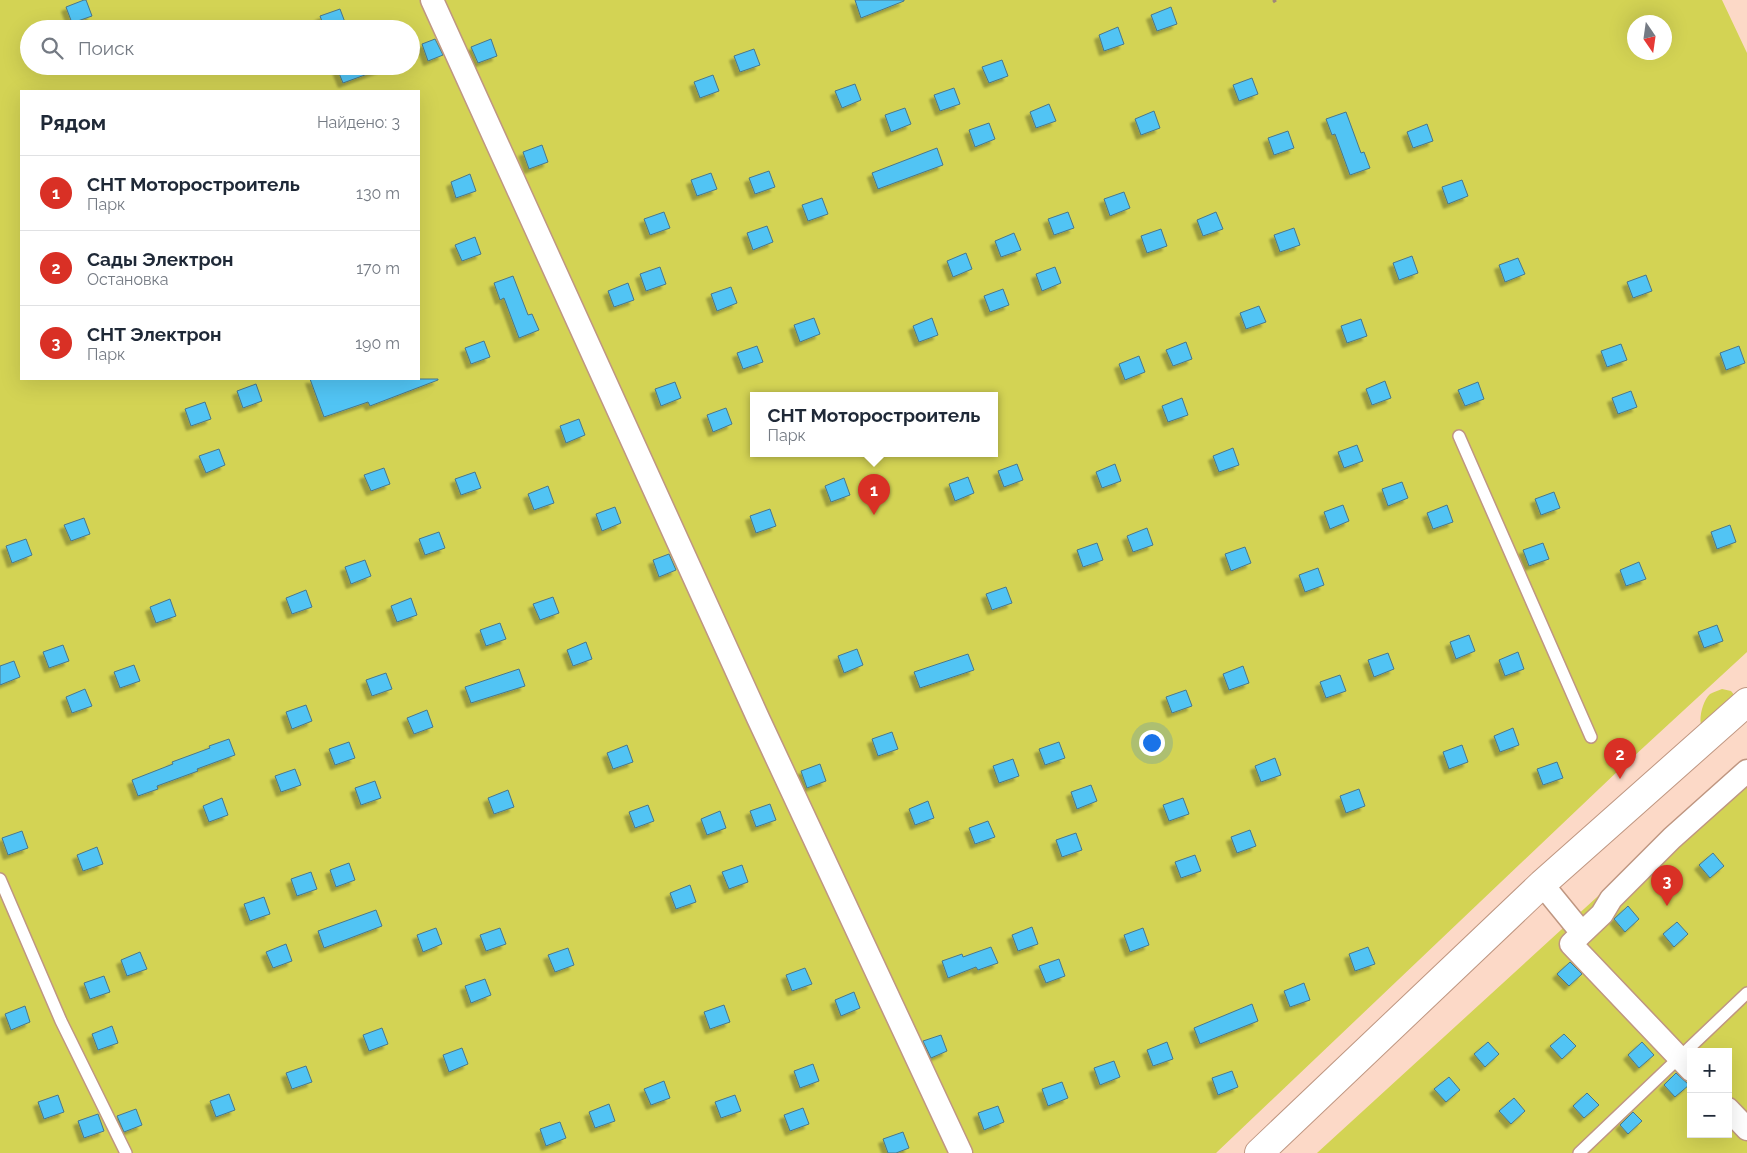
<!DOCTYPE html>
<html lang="ru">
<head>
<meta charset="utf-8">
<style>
  :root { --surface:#fff; --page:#f6f6f7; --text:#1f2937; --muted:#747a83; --line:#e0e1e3; --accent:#d93025 }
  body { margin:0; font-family:Raleway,sans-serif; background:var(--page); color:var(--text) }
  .controls { position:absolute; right:15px; bottom:15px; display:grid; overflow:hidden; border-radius:0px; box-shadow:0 5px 20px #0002 }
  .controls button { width:45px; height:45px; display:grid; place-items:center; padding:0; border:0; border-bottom:1px solid var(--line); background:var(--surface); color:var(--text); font:25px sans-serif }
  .compass { position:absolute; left:1627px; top:15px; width:45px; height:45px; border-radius:50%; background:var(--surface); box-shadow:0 5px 20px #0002; rotate:167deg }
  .you { position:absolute; left:1151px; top:742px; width:18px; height:18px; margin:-12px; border:4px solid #fff; border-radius:50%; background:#1a73e8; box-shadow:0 0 0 8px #1a73e833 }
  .badge { display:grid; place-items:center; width:32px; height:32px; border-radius:50%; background:var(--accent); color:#fff; font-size:16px; font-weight:700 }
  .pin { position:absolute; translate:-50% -41px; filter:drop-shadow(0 1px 2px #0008) }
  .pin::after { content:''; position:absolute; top:26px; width:18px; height:15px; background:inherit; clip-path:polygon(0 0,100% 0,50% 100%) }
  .popup { position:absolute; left:750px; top:392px; width:248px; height:65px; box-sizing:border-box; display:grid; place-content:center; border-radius:0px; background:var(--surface); filter:drop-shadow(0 1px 4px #0005); font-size:16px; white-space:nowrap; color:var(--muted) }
  .popup b { font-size:19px; color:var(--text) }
  .popup::after { content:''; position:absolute; left:50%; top:100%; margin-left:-10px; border:10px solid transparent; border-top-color:var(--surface) }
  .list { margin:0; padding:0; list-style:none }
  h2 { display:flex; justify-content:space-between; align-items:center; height:65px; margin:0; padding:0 20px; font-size:21px }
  h2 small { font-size:16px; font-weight:400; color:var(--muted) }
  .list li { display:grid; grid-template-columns:32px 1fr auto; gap:15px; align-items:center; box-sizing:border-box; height:75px; padding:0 20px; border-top:1px solid var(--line) }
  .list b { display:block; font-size:19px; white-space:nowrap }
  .list p { margin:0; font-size:16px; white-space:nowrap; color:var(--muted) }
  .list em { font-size:16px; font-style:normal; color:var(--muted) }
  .icon { flex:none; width:28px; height:28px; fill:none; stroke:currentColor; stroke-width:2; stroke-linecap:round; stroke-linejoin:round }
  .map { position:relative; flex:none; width:1747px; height:1153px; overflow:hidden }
  .search { position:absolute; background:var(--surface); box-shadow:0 5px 20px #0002; left:20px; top:20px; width:400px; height:55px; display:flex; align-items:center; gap:12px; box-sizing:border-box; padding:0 18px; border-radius:28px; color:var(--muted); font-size:19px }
  .panel { position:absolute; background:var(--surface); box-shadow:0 5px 20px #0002; left:20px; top:90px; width:400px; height:290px; border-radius:0px }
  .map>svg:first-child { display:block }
</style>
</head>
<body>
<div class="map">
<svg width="1747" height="1153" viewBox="0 0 1747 1153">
  <defs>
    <filter id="shadow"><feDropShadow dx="-4.5" dy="4.5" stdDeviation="1" flood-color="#0004"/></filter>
  </defs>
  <rect width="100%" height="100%" fill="#fcd9c7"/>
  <path fill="#d3d354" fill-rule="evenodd" d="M0,0H1722L1747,53V652L1620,769L1216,1153H0ZM1634,22H1664V52H1634ZM29,29H411V66H29ZM21,91H419V379H21ZM754,396H994V454H754Z
    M1722,689L1731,691L1735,696L1701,725C1699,717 1703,700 1710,694C1713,692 1718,691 1722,689Z
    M1747,760V1153H1317ZM1691,1052H1728V1134H1691Z"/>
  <path fill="#51c4f4" stroke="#4a768a" filter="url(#shadow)" d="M84,0H86L92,16L72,23L66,7Z
    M855,0H904V1L861,18Z
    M1171,7L1177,24L1157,31L1151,15Z
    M340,9L346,25L337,29H325L320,16Z
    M1118,27L1124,44L1104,51L1099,35Z
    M435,39L443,55L428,61L422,44Z
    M491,39L497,56L478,63L471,47Z
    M754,49L760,65L740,72L734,56Z
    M1002,60L1008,76L989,83L982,67Z
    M336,66H384V68L343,83Z
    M713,75L719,91L700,98L694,82Z
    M1252,78L1258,94L1239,101L1233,85Z
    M855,84L861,100L842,108L835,91Z
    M954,88L960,104L940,111L934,95Z
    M1049,104L1056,121L1036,128L1030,112Z
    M905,108L911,124L891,132L885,115Z
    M1154,111L1160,128L1141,135L1135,119Z
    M1346,112L1361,153L1364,152L1370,168L1350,175L1335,134L1332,135L1326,119Z
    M989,123L995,139L975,147L969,130Z
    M1427,124L1433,141L1413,148L1407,132Z
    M1288,131L1294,148L1274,155L1268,138Z
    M542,145L548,162L529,169L523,152Z
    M937,148L943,165L878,189L872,173Z
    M769,171L775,187L755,194L749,178Z
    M711,173L717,189L697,196L691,180Z
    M470,174L476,191L456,198L451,182Z
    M1462,180L1468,196L1448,204L1442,187Z
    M1124,192L1130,208L1110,216L1104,199Z
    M822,198L828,214L808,221L802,205Z
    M664,212L670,228L650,235L644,219Z
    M1068,212L1074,228L1054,235L1048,219Z
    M1216,212L1223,229L1203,236L1197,220Z
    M767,226L773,242L753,250L747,233Z
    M1294,228L1300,245L1280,252L1274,235Z
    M1161,229L1167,246L1147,253L1141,236Z
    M1014,233L1021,250L1001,257L995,241Z
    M475,237L481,254L462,261L455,245Z
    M966,253L972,269L953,277L947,261Z
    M1412,256L1418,273L1399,280L1393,263Z
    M1518,258L1525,274L1505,282L1499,265Z
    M660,267L666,284L646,291L640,274Z
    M1055,267L1061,283L1042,291L1036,274Z
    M1646,275L1652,291L1633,298L1627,282Z
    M513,276L528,315L532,314L539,330L519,338L504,298L500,300L494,283Z
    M628,283L634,300L614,307L608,291Z
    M731,287L737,303L717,311L711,294Z
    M1003,289L1009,305L990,312L984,296Z
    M1259,306L1266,322L1246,329L1240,313Z
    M814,318L820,334L800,342L794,325Z
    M932,318L938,335L919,342L913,326Z
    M1361,319L1367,336L1347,343L1341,326Z
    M484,341L490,357L471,364L465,348Z
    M1186,342L1192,359L1173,366L1166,350Z
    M1621,344L1627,360L1607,367L1601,351Z
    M757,346L763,362L743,369L737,353Z
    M1739,346L1745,363L1726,370L1720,353Z
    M1139,356L1145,372L1125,380L1119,364Z
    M310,379H438V380L370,406L368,402L324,417Z
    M1385,381L1391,398L1372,405L1366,389Z
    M675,382L681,398L661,406L655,389Z
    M1478,382L1484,399L1465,406L1458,390Z
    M256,384L262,401L243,408L237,391Z
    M1631,391L1637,407L1618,414L1612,398Z
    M1182,398L1188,415L1168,422L1162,406Z
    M205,402L211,419L191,426L185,409Z
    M726,408L732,424L713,432L707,415Z
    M579,419L585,435L566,443L560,426Z
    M1357,445L1363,461L1344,468L1338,452Z
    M1233,448L1239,465L1219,472L1213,456Z
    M219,449L225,465L206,473L199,456Z
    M1017,464L1023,480L1004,487L998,471Z
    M1115,464L1121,481L1102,488L1096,472Z
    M384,468L390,484L371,491L364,475Z
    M475,472L481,488L461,495L455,479Z
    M968,477L974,493L955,501L949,484Z
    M844,478L850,495L831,502L825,486Z
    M1402,482L1408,498L1388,506L1382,489Z
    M548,486L554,503L534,510L528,494Z
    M1554,492L1560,508L1541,515L1535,499Z
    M1343,505L1349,521L1330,529L1324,512Z
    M1447,505L1453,522L1433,529L1427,513Z
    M615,507L621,523L602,531L596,514Z
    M770,509L776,526L756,533L750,516Z
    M84,518L90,534L71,541L64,525Z
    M1730,525L1736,542L1717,549L1711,532Z
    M1147,528L1153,545L1133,552L1127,536Z
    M439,532L445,548L425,555L419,539Z
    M26,539L32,555L12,563L6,546Z
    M1097,543L1103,560L1083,567L1077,550Z
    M1543,543L1549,559L1529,566L1523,550Z
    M1245,547L1251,563L1231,571L1225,554Z
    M669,554L676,570L659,577L653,560Z
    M365,560L371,576L351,584L345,567Z
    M1639,562L1646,579L1626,586L1620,570Z
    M1318,568L1324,585L1305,592L1299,575Z
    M1006,587L1012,603L992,610L986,594Z
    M306,590L312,607L292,614L286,598Z
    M553,597L559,613L540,620L533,604Z
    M411,598L417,615L397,622L391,606Z
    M170,599L176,616L156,623L150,607Z
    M500,623L506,639L486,646L480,630Z
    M1717,625L1723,641L1704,648L1698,632Z
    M1469,635L1475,651L1456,659L1450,642Z
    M586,642L592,659L573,666L567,650Z
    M63,645L69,661L49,668L43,652Z
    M857,649L863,665L844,673L838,656Z
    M1518,652L1524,669L1505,676L1499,660Z
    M1388,653L1394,669L1374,677L1368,660Z
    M968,654L974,670L920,688L914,672Z
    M14,661L20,677L0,685V666Z
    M134,665L140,681L120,688L114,672Z
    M1243,666L1249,683L1229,690L1223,674Z
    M519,669L525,686L471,703L465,687Z
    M386,673L392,689L372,696L366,680Z
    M1340,675L1346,691L1326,698L1320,682Z
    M85,689L92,706L72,713L66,697Z
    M1186,690L1192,706L1172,713L1166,697Z
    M306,705L312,721L292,729L286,712Z
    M427,710L433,727L414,734L407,718Z
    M1513,728L1519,745L1500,752L1494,736Z
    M892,732L898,749L878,756L872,739Z
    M229,739L235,755L197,769L198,771L157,786L158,789L138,796L132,780L173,764L172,762L210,748L209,746Z
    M349,742L355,758L335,765L329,749Z
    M1059,742L1065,758L1045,765L1039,749Z
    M627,745L633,762L613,769L607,753Z
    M1462,745L1468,762L1449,769L1443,752Z
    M1275,758L1281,775L1261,782L1255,766Z
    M1013,759L1019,776L999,783L993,766Z
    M1557,762L1563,778L1543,785L1537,769Z
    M820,764L826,781L807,788L801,771Z
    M295,769L301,785L281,792L275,776Z
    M375,781L381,798L361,805L355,788Z
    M1091,785L1097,801L1077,809L1071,792Z
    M1359,789L1365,806L1346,813L1340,796Z
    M508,790L514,807L494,814L488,798Z
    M222,798L228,815L209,822L203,806Z
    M1183,798L1189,814L1169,821L1163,805Z
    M928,801L934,818L915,825L909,809Z
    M770,804L776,820L756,827L750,811Z
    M648,805L654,821L635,828L629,812Z
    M720,811L726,828L707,835L701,819Z
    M988,821L995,837L975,844L969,828Z
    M1250,830L1256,846L1237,853L1231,837Z
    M22,831L28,848L8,855L2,838Z
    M1076,833L1082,850L1062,857L1056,840Z
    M97,847L103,864L83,871L77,855Z
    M1713,853L1724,866L1710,878L1699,865Z
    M1195,855L1201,871L1181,878L1175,862Z
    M349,863L355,880L336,887L330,870Z
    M742,865L748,882L729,889L722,872Z
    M311,872L317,889L297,896L291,879Z
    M690,885L696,902L676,909L670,893Z
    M264,897L270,914L250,921L244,904Z
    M1628,906L1639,919L1625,932L1614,919Z
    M376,910L382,926L324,948L318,931Z
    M1677,922L1688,934L1674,947L1663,934Z
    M1032,927L1038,944L1018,951L1012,935Z
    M436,928L442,944L423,952L417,935Z
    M500,928L506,944L486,951L480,935Z
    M1143,928L1149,945L1130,952L1124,935Z
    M286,944L292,961L273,968L266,952Z
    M991,947L998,963L978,970L976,967L948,978L942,961L962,954L963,957Z
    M1368,947L1375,964L1355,971L1349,954Z
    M568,948L574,965L555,972L548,955Z
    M140,952L147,969L127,976L121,960Z
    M1059,959L1065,976L1046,983L1039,966Z
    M1570,962L1582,974L1569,986L1557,974Z
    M805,968L812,984L792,991L786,975Z
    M104,976L110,992L90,999L84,983Z
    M485,979L491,995L471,1003L465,986Z
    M1304,983L1310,1000L1290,1007L1284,991Z
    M854,992L860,1008L841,1016L835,1000Z
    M1252,1004L1258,1021L1200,1044L1194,1028Z
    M724,1005L730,1022L710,1029L704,1012Z
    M25,1006L30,1022L11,1030L5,1014Z
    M112,1026L118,1043L98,1050L92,1034Z
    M382,1028L388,1044L369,1051L363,1035Z
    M1564,1034L1576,1046L1562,1059L1550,1046Z
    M941,1035L947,1051L931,1058L923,1041Z
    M1167,1042L1173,1059L1153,1066L1147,1050Z
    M1488,1042L1499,1054L1485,1067L1474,1054Z
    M1642,1042L1654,1055L1639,1068L1628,1055Z
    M462,1048L468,1064L449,1072L443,1055Z
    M1114,1061L1120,1077L1100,1085L1094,1068Z
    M813,1064L819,1081L800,1088L794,1071Z
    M306,1066L312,1082L292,1089L286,1073Z
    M1232,1071L1238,1087L1218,1095L1212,1078Z
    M1676,1073L1689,1085L1675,1097L1664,1085Z
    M1449,1077L1460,1090L1446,1102L1434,1089Z
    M664,1081L670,1098L651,1105L644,1089Z
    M1062,1082L1068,1098L1048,1106L1042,1089Z
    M1587,1093L1599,1105L1584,1118L1573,1106Z
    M229,1094L235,1110L216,1117L210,1101Z
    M58,1095L64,1112L44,1119L38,1102Z
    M735,1095L741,1111L721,1118L715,1102Z
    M1514,1098L1525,1111L1511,1124L1499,1111Z
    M609,1104L615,1121L595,1128L589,1112Z
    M998,1106L1004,1122L984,1130L978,1113Z
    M803,1108L809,1124L790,1131L784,1115Z
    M136,1109L142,1125L124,1132L117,1116Z
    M1633,1112L1642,1121L1628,1134L1620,1125Z
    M98,1114L104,1131L84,1138L78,1121Z
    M560,1122L566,1138L546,1146L540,1129Z
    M903,1132L909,1148L896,1153H888L883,1139Z"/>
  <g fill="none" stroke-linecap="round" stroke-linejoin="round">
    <g stroke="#bf9681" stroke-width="14">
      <path id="lane" d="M1459,436L1591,737
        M0,879L61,1021L126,1153
        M1579,1153L1747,993"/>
    </g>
    <g stroke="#bf9681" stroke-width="25">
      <path id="street" d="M432,0L758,718L961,1153
        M1542,884L1582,933L1571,944L1691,1070
        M1582,933L1602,914L1611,899L1672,838L1747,771
        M1728,1109L1747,1129"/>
    </g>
    <g stroke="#bf9681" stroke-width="30">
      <path id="secondary" d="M1259,1153L1542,884L1747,702"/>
    </g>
    <path stroke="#a1877a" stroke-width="3" stroke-dasharray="5 2.5" stroke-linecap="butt" d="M1273,2L1276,0"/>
    <use href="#lane" stroke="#fff" stroke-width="11"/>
    <use href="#street" stroke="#fff" stroke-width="22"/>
    <use href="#secondary" stroke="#fff" stroke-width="28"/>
  </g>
</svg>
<div class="controls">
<button>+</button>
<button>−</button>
</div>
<svg class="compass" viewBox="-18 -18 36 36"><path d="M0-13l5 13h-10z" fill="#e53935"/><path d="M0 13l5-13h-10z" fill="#747a83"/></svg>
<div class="you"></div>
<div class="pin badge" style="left:874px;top:515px">1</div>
<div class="popup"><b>СНТ Моторостроитель</b>Парк</div>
<div class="pin badge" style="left:1620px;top:779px">2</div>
<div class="pin badge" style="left:1667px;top:906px">3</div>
<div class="search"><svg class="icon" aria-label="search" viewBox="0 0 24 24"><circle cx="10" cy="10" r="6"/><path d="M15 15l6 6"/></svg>Поиск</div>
<section class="panel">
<h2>Рядом<small>Найдено: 3</small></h2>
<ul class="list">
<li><span class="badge">1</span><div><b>СНТ Моторостроитель</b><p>Парк</p></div><em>130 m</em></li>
<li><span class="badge">2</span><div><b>Сады Электрон</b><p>Остановка</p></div><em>170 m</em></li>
<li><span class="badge">3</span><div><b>СНТ Электрон</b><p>Парк</p></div><em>190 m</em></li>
</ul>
</section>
</div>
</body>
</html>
